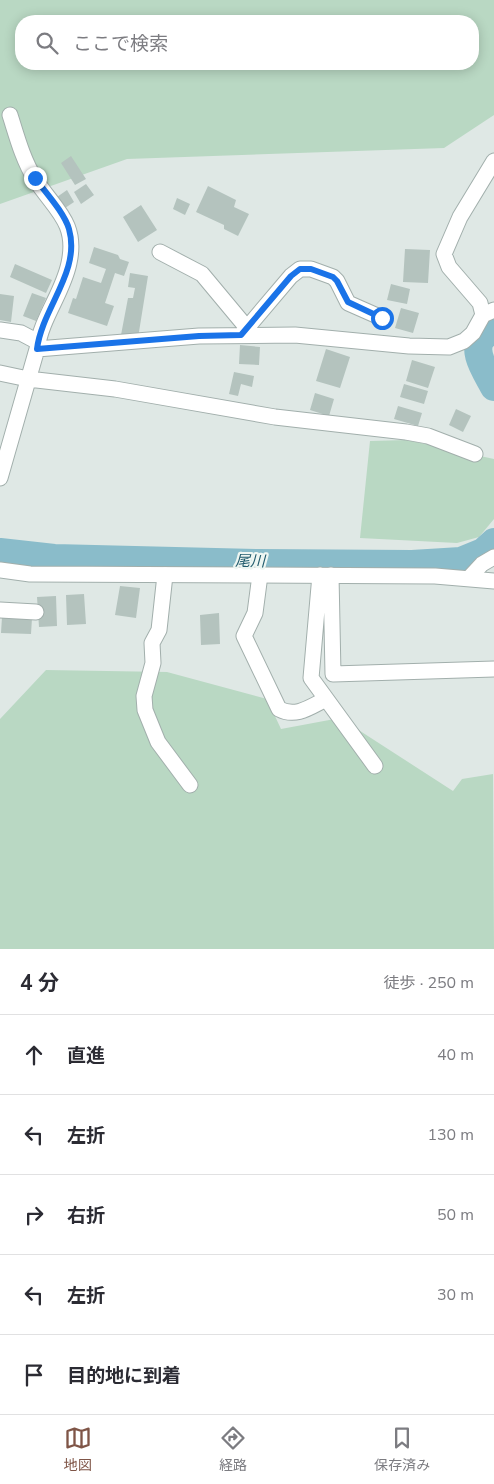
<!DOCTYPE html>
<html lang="ja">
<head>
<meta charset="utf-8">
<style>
  :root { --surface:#fff; --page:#f2f2f3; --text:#2b2b33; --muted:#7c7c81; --line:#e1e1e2; --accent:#7f5547 }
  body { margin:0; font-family:"Nunito Sans","Noto Sans JP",sans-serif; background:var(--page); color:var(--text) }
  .stop { position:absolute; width:15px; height:15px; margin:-11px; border:4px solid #1a73e8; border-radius:50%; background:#fff }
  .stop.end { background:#1a73e8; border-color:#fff; box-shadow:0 1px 5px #0008 }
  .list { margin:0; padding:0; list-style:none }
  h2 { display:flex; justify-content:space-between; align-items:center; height:65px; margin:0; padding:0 20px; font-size:21px }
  h2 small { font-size:16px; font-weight:400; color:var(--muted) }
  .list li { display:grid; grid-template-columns:32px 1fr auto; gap:15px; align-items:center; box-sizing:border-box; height:80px; padding:0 20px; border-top:1px solid var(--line) }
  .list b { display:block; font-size:19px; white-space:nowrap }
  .list em { font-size:16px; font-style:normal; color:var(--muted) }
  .icon { flex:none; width:28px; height:28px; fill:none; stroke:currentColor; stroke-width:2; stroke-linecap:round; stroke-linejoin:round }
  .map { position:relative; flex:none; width:494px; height:949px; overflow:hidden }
  .search { position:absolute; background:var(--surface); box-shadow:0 2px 12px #0003; left:15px; right:15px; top:15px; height:55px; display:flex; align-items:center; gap:12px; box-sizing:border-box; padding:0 18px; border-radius:20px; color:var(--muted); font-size:19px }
  .sheet { height:465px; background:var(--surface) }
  nav { display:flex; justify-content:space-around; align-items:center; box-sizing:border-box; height:70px; border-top:1px solid var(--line); background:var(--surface); font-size:14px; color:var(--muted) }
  nav a { display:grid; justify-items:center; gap:2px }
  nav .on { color:var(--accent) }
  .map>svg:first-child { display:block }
</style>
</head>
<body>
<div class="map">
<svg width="494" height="949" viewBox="0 0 494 949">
  <rect width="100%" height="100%" fill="#dfe8e5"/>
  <path fill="#b9d8c3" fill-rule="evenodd" d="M0,0H494V115L444,148L127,159L0,204ZM21,21H473V64H21Z
    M407,440L494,459V519L479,537L457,543L360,538L370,441Z
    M46,670L167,672L267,699L281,729L340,718L453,791L462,779L493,774L494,949H0V719Z"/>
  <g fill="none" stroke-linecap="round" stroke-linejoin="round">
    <path stroke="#8abcca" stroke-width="28" d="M494,329C491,331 487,333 484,336C469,349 487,373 494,387
      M0,552L54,558L257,563L412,564L461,561L483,552L494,542"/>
  </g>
  <path fill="#b4c3be" d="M71,156L86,179L75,185L61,163Z
    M86,184L94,195L81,204L74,192Z
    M208,186L236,200L234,207L249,214L238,236L224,229V225L196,212Z
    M67,190L74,202L65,208L57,197Z
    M177,198L190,204L185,215L173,209Z
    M141,205L157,230L138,242L123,217Z
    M94,247L118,255L120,259L129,262L124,276L115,273L105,303L114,306L107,326L68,313L73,298L76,299L83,277L101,283L106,269L89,263Z
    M405,249L430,250L428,283L403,282Z
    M15,264L52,280L46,293L10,277Z
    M130,273L148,276L138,338L121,335L128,298H133L135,288L128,287Z
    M391,284L410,289L407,304L387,300Z
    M32,293L46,298L36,321L23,316Z
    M0,294L14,296L11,322L0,320Z
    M401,308L419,313L413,333L395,328Z
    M240,345L260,347L259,365L239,364Z
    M326,349L350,357L340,388L316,381Z
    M412,360L435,367L428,388L406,381Z
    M234,372L254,376L252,387L241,384L238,396L229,394Z
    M404,384L428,391L424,404L400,397Z
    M315,393L334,399L329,416L310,410Z
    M398,406L422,413L418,426L394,419Z
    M456,409L471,416L463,432L449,425Z
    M120,586L140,588L136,618L115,615Z
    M84,594L86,624L67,625L66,595Z
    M56,596L57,626L39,627L37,597Z
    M219,613L220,644L201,645L200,615Z
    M2,617L32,618L31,634L1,633Z"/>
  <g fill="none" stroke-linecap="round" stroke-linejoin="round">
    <g stroke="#a2afac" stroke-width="17">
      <path id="minor" d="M10,115C17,137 23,160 35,179C54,209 78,222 69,263C63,293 41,318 37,349
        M160,252L202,274L247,328
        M483,315L480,303L449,267L444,254L460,217L494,161
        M0,330L21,333L38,342
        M241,335L291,276L300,269H311L333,277L337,281L348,303L382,318
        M0,373L28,379L115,389L275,417L406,432L428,436L475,454
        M0,478L37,349L199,336L295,335L409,346L449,347L464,341L473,333L483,315L494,310
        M165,575L159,630L152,643L153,663L144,696L145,710L158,742L190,785
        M260,575L255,613L244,636L279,709C296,718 310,707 326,699
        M320,575L311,678L375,766
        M331,575L333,674L494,669
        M469,578L482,564L494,557
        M0,610L36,612"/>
    </g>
    <g stroke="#a2afac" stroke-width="17">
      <path id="tertiary" d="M0,570L30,574L435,576L494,581"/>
    </g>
    <use href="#minor" stroke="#fff" stroke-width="15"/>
    <use href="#tertiary" stroke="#fff" stroke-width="15"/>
  </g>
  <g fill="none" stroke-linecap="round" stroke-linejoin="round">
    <path stroke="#1a73e8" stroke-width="6" d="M35,178C45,192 64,212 69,229C81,272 42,308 37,349L199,336L241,335L291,276L300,269H311L333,277L337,281L348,302L382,318"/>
  </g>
  <g text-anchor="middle" stroke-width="4.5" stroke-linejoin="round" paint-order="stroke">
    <g font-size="15" font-style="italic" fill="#215b6d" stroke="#eef6f2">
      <text transform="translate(250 561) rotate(1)" y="5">尾川</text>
    </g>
  </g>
</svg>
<div class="stop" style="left:382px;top:318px"></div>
<div class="stop end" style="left:35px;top:178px"></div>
<div class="search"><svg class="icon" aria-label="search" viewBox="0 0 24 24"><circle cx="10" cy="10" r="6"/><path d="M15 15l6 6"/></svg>ここで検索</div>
</div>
<section class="sheet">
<h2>4 分<small>徒歩 · 250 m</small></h2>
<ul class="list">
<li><svg class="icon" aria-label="ahead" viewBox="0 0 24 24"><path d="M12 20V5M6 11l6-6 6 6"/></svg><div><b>直進</b></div><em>40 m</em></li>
<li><svg class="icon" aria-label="left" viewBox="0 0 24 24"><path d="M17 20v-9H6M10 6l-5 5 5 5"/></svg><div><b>左折</b></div><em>130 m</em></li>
<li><svg class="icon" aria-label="right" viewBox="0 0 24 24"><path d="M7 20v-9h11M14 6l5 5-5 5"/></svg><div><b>右折</b></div><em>50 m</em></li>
<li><svg class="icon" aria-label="left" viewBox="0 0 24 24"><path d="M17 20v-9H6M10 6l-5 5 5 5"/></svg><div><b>左折</b></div><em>30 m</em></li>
<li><svg class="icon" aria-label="arrive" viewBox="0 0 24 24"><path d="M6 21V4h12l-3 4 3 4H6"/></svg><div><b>目的地に到着</b></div></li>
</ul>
</section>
<nav>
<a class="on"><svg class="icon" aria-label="map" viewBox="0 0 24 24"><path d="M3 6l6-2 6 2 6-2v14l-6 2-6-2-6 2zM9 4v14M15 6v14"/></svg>地図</a>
<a><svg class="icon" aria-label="directions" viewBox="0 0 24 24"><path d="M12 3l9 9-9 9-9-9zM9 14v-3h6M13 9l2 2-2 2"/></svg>経路</a>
<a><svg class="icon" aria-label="saved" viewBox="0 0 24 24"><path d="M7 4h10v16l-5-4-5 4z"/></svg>保存済み</a>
</nav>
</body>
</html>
